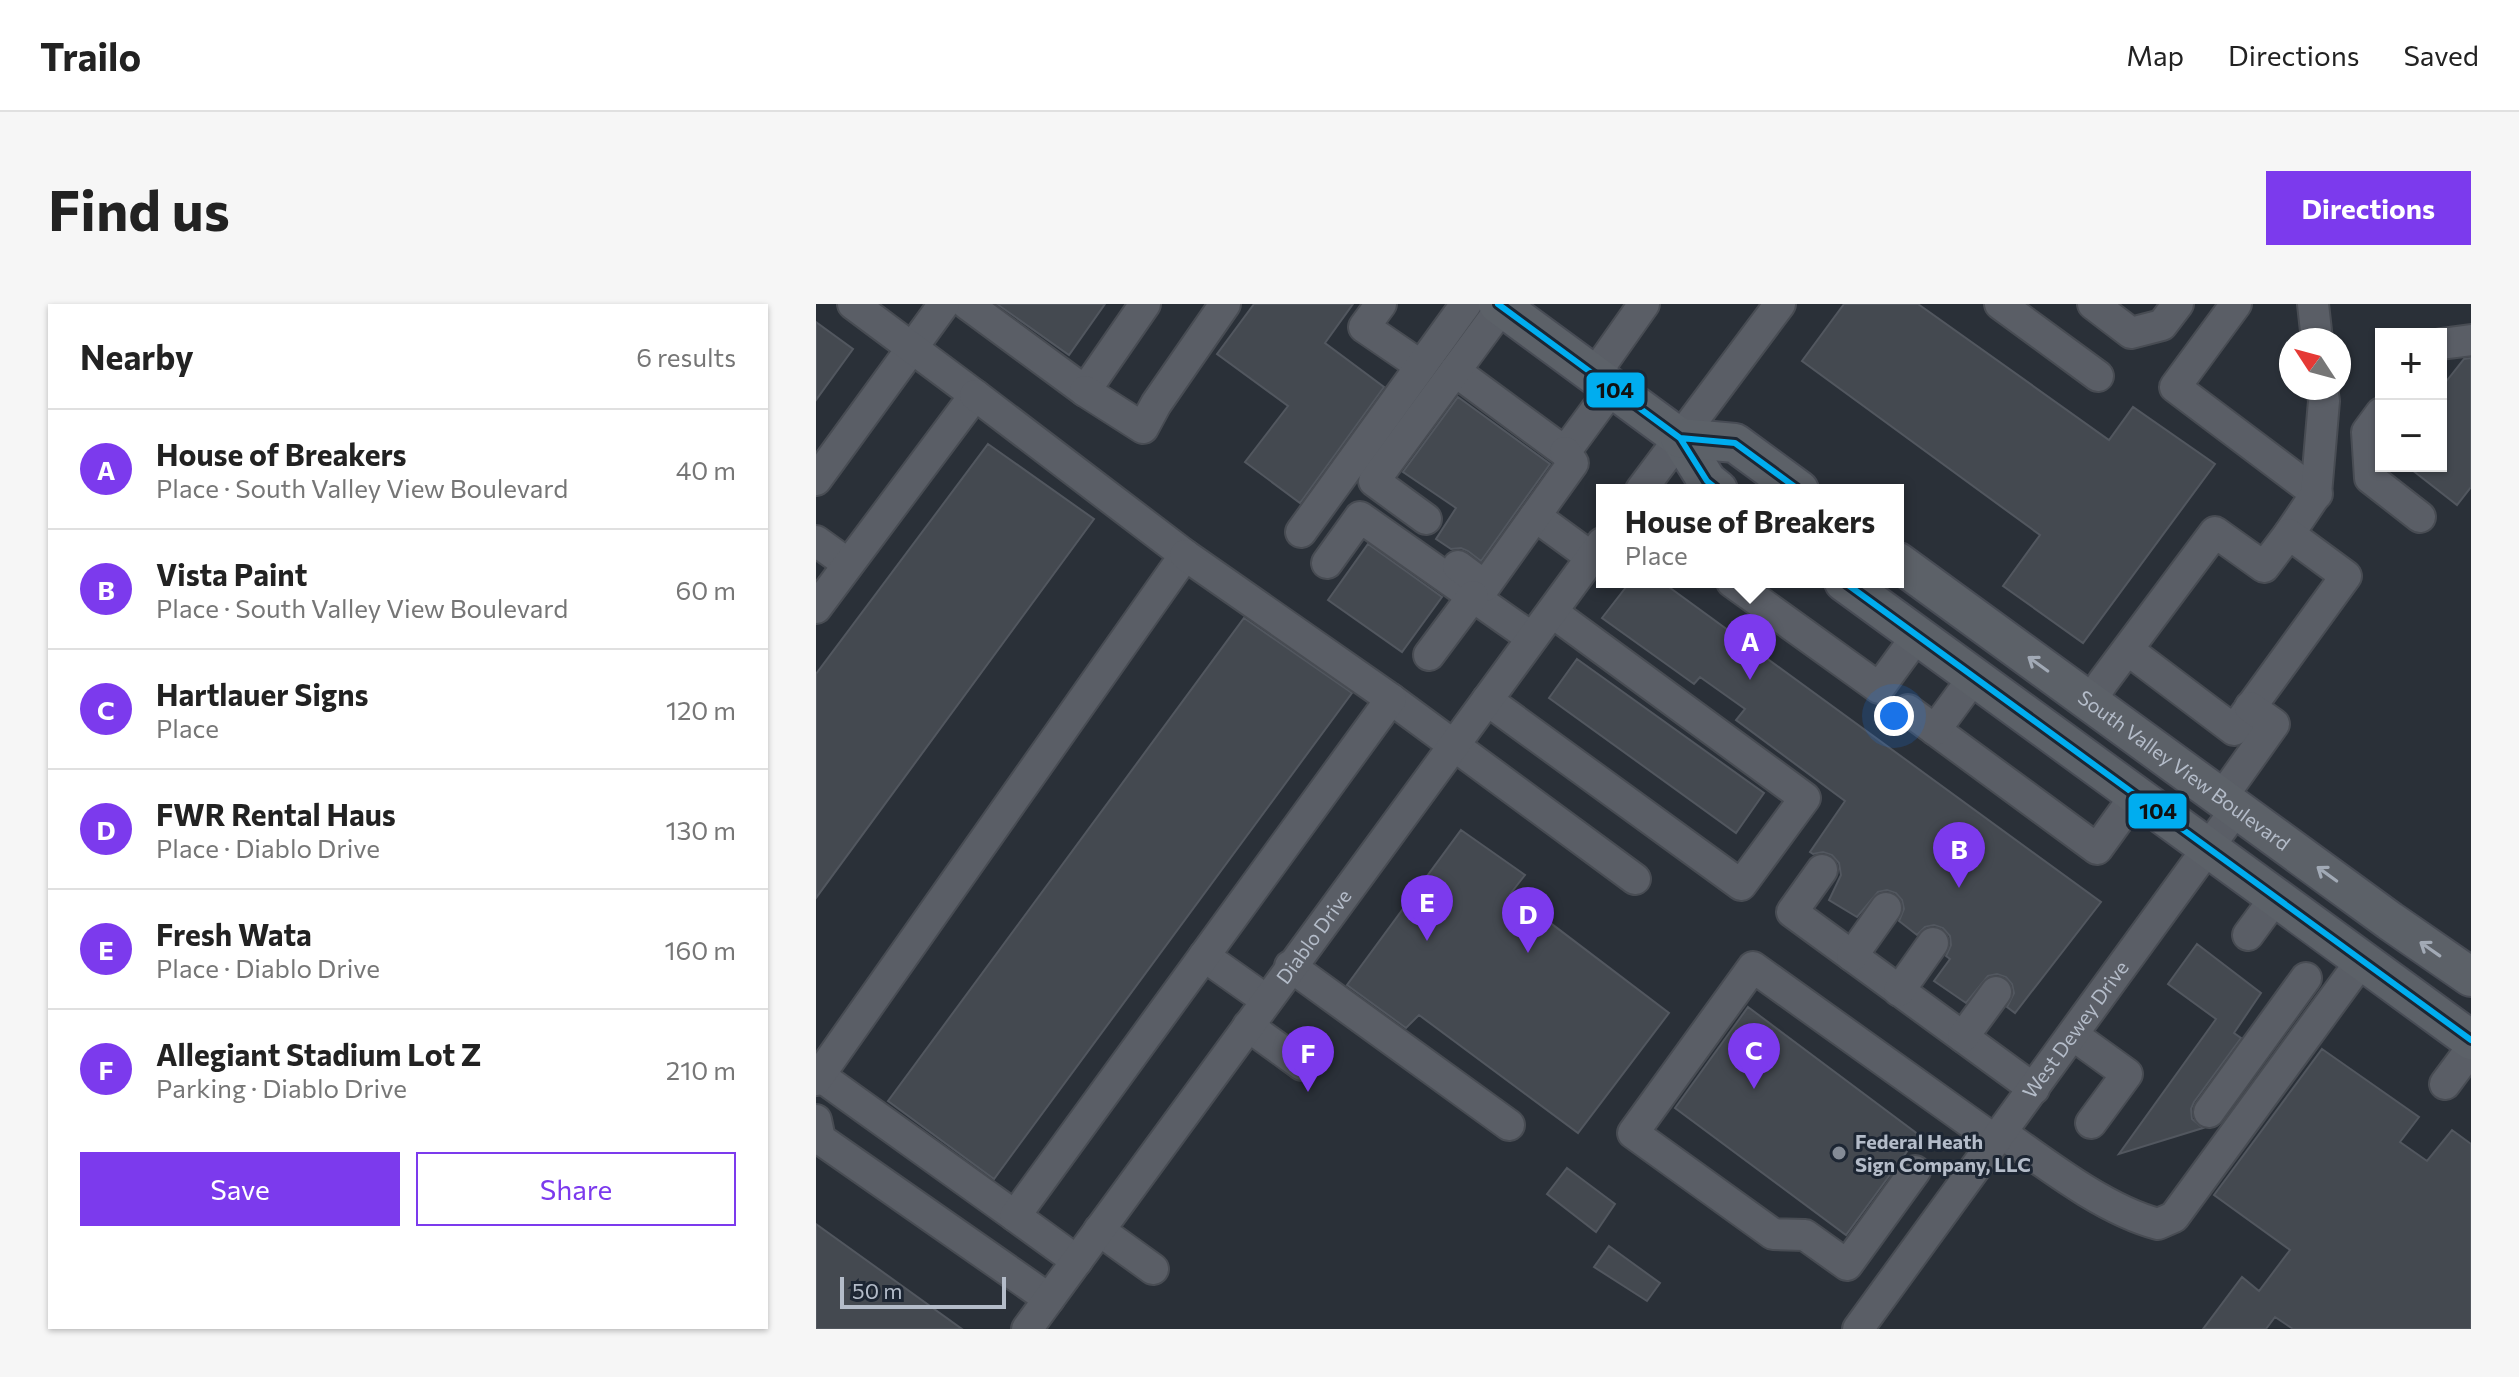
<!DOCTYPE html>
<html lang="en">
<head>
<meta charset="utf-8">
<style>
  :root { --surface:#fff; --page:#f6f6f6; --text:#222; --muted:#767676; --line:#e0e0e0; --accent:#7c3aed }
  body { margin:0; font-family:Commissioner,sans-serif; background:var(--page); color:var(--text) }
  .controls { position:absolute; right:24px; top:24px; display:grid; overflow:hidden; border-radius:0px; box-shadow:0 2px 6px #0004 }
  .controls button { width:72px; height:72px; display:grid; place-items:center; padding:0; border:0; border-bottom:2px solid var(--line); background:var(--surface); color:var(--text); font:40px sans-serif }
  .compass { position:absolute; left:1463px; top:24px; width:72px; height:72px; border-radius:50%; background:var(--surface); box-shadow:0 2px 6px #0004; rotate:306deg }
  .scale { position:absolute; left:24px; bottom:20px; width:166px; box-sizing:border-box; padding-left:8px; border:4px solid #b4bcc9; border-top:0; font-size:22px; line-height:28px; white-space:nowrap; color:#b4bcc9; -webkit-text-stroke:6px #1d2633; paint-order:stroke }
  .you { position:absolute; left:1078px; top:412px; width:28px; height:28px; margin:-20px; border:6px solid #fff; border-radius:50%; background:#1a73e8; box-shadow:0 0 0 12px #1a73e833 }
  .badge { display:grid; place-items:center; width:52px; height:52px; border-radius:50%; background:var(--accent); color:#fff; font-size:26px; font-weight:700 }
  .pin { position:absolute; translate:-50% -66px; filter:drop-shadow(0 2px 4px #0008) }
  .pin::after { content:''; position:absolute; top:42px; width:28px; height:24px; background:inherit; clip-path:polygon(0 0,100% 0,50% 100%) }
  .popup { position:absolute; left:780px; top:180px; width:308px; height:104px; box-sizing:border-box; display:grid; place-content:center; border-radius:0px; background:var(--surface); filter:drop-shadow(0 2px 6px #0005); font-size:26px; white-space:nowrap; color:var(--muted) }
  .popup b { font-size:30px; color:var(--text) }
  .popup::after { content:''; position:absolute; left:50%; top:100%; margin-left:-16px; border:16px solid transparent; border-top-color:var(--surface) }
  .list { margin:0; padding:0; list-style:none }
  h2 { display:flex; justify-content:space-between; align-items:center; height:104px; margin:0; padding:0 32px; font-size:34px }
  h2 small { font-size:26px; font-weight:400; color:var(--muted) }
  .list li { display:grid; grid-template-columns:52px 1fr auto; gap:24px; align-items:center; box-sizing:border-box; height:120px; padding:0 32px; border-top:2px solid var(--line) }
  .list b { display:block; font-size:30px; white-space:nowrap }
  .list p { margin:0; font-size:26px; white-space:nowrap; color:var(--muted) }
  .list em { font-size:26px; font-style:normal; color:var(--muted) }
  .actions { display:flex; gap:16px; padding:24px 32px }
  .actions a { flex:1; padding:18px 0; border:2px solid var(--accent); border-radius:0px; text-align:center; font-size:28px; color:var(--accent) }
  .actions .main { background:var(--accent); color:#fff }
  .map { position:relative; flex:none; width:1655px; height:1025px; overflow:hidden; border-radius:0px }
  header { display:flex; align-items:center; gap:48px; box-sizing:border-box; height:112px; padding:0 40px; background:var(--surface); border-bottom:2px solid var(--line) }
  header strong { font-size:38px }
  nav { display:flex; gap:44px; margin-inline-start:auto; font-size:28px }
  .intro { display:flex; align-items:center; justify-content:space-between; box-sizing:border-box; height:192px; padding:0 48px }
  h1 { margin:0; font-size:56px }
  .button { padding:20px 36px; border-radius:0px; background:var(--accent); color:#fff; font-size:28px; font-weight:700 }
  main { display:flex; gap:48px; padding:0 48px }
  aside { flex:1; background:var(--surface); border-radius:0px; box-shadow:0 2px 6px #0004 }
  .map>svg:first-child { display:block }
</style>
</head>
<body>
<header>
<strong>Trailo</strong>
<nav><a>Map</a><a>Directions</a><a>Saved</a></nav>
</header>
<div class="intro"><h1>Find us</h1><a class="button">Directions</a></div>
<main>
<aside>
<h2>Nearby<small>6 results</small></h2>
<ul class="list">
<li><span class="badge">A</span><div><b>House of Breakers</b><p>Place · South Valley View Boulevard</p></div><em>40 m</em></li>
<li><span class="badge">B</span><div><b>Vista Paint</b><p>Place · South Valley View Boulevard</p></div><em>60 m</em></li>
<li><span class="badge">C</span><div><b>Hartlauer Signs</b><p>Place</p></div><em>120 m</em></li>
<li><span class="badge">D</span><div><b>FWR Rental Haus</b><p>Place · Diablo Drive</p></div><em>130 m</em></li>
<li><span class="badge">E</span><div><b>Fresh Wata</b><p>Place · Diablo Drive</p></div><em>160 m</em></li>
<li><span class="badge">F</span><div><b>Allegiant Stadium Lot Z</b><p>Parking · Diablo Drive</p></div><em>210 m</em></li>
</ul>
<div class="actions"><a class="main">Save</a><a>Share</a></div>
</aside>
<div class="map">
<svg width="1655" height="1025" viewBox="0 0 1655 1025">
  <rect width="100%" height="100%" fill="#2a3038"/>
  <path fill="#444950" stroke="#52575f" stroke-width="2" d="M181,0H289L253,51Z
    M438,0H537L509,39L568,83L484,199L429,158L472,102L401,50Z
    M1028,0H1102L1293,136L1317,103L1399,160L1267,339L1187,282L1224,231L986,57Z
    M0,18L37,45L0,96Z
    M1655,54V183L1641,201L1591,162H1625V84L1648,55Z
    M642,93L734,160L665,257L652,247L645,244L635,245L620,235L640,204L587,168Z
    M172,140L278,215L0,594V370Z
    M552,240L626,293L586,348L512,296Z
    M814,278H846L1285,598L1199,709L1191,703L1198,689L1196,680L1190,673L1181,670L1172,672L1150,699L1118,677L1134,655L1130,652L1135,641L1134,632L1127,624L1118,621L1109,623L1101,631L1083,617L1088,605L1086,596L1080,589L1071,586L1062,588L1041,613L1013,596L1025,571L1023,559L1016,551L1007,548L997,550L994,548L1029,497L920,416L929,405L884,373L878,380L786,314Z
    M428,314L536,389L178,875L72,797Z
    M761,355L948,489L920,529L733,394Z
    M645,526L709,571L695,589L853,709L762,829L603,711L590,724L531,681Z
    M1381,640L1445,689L1418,729L1425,734L1378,798L1375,805L1376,815L1387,824L1303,850L1400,715L1352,680Z
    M932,703L1103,831L1030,931L859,804Z
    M1506,745L1603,813L1584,838L1611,857L1636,826L1655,840V1025H1477L1459,1013L1450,1025H1387L1426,973L1443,987L1474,946L1398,891Z
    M751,864L799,900L780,928L731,890Z
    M0,920L146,1025H0Z
    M793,942L844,979L831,997L778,963Z"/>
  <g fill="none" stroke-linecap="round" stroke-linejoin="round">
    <g stroke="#484c53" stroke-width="34">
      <g id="minor">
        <path d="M151,0L269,87L329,0"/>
        <path d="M565,0L548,23L605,62"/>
        <path d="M1184,0L1282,72"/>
        <path d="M1277,0L1315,29L1346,21L1362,0"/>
        <path d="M1420,0L1359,83L1501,190"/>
        <path d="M1497,0L1501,36"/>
        <path d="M1625,40L1655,36"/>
        <path d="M639,67L749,148L796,84"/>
        <path d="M778,71L828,0"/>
        <path d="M269,87L327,124L340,100L409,0"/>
        <path d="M1565,109L1551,128L1554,174L1604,213"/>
        <path d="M0,176L128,0"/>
        <path d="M825,186L964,0"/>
        <path d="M719,212L775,253"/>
        <path d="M610,215L558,177L686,3"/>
        <path d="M485,228L650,0"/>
        <path d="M1473,230L1500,190L1508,97L1506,84"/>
        <path d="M0,237L32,260"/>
        <path d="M511,259L544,213L716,334"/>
        <path d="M642,262L669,282L757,159L749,148"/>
        <path d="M916,278L1063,384L1101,332"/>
        <path d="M0,304L159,91L37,0"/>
        <path d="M613,351L657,292"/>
        <path d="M575,395L819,575"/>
        <path d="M671,396L925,581L989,494L736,308"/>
        <path d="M1274,398L1287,378L1399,228L1448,263L1473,230L1530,272L1418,426L1312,346"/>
        <path d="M1092,406L1281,545L1320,491"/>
        <path d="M1119,426L1158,373"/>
        <path d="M1406,493L1458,420L1434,403"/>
        <path d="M1006,566L976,608L1218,785"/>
        <path d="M1432,631L1460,593"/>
        <path d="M388,652L450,696"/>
        <path d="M1036,652L1070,604"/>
        <path d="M474,662L693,821"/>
        <path d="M1083,687L1117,639"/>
        <path d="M432,722L486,761"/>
        <path d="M1257,731L1311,770L1275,819"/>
        <path d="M1147,733L1180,688"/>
        <path d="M0,769L199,912"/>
        <path d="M0,776L369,251L159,91"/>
        <path d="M1629,780L1655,745"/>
        <path d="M1393,808L1490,674"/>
        <path d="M0,816L4,835L233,995"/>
        <path d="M1186,829C1231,861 1289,906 1342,920L1358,913L1546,656"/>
        <path d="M1099,867L1031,961L989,931L957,930L817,829L937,663L1180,837"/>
        <path d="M283,926L337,965"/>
        <path d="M261,957L199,912L575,395L369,251"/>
        <path id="s1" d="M211,1025L786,239"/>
        <path id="s2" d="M1042,1025L1421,504"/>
      </g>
    </g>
    <g stroke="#484c55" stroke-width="42">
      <g id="major">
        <path d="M682,0L864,134L891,177L902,186"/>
        <path d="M864,134L919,139L983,186"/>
        <path id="s3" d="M1082,258L1574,617L1655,673"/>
        <path d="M1028,278L1655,736"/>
      </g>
    </g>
    <use href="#minor" stroke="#5a5e66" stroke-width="30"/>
    <use href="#major" stroke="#5c6168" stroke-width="38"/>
    <g stroke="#1d2633" stroke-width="12">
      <path id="bus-1" d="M682,0L864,134L891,177L902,186
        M864,134L919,139L983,186
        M1028,278L1655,736"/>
    </g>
    <use href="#bus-1" stroke="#00adef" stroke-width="6"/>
  </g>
  <defs><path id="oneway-shaft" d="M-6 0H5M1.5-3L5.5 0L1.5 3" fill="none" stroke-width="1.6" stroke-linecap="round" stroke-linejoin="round" transform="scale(2)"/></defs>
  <g stroke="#a2aab6">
    <use href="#oneway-shaft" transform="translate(1222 360) rotate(-144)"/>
    <use href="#oneway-shaft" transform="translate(1511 570) rotate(-144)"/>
    <use href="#oneway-shaft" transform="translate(1614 645) rotate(-145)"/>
  </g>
  <circle fill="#848b96" stroke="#1d2633" stroke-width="3" cx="1023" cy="849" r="8"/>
  <g text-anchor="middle" stroke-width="6" stroke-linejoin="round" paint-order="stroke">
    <g font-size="20" fill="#b4bcc9" stroke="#1d2633">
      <text dy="7" stroke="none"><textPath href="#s3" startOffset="354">South Valley View Boulevard</textPath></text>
      <text dy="7" stroke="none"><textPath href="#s1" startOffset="486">Diablo Drive</textPath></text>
      <text dy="7" stroke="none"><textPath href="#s2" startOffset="370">West Dewey Drive</textPath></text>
    </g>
    <g font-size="20" font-weight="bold" fill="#b4bcc9" stroke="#1d2633" text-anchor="start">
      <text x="1039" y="845">Federal Heath<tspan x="1039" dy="23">Sign Company, LLC</tspan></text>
    </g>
  </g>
  <g stroke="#1d2633" stroke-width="3">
    <rect x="769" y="67" width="61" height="38" rx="8" fill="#00adef"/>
    <rect x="1311" y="488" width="61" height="38" rx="8" fill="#00adef"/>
  </g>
  <g font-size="22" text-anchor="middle" font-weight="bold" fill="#111">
    <text x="799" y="94">104</text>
    <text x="1342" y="515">104</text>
  </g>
</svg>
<div class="controls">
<button>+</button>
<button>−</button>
</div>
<svg class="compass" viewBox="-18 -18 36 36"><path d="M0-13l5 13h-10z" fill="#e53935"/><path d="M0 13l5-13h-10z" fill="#767676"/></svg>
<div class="scale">50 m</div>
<div class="you"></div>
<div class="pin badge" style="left:934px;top:376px">A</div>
<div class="popup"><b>House of Breakers</b>Place</div>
<div class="pin badge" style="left:1143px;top:584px">B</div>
<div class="pin badge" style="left:938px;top:785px">C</div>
<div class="pin badge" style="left:712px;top:649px">D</div>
<div class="pin badge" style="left:611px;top:637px">E</div>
<div class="pin badge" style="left:492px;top:788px">F</div>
</div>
</main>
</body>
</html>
